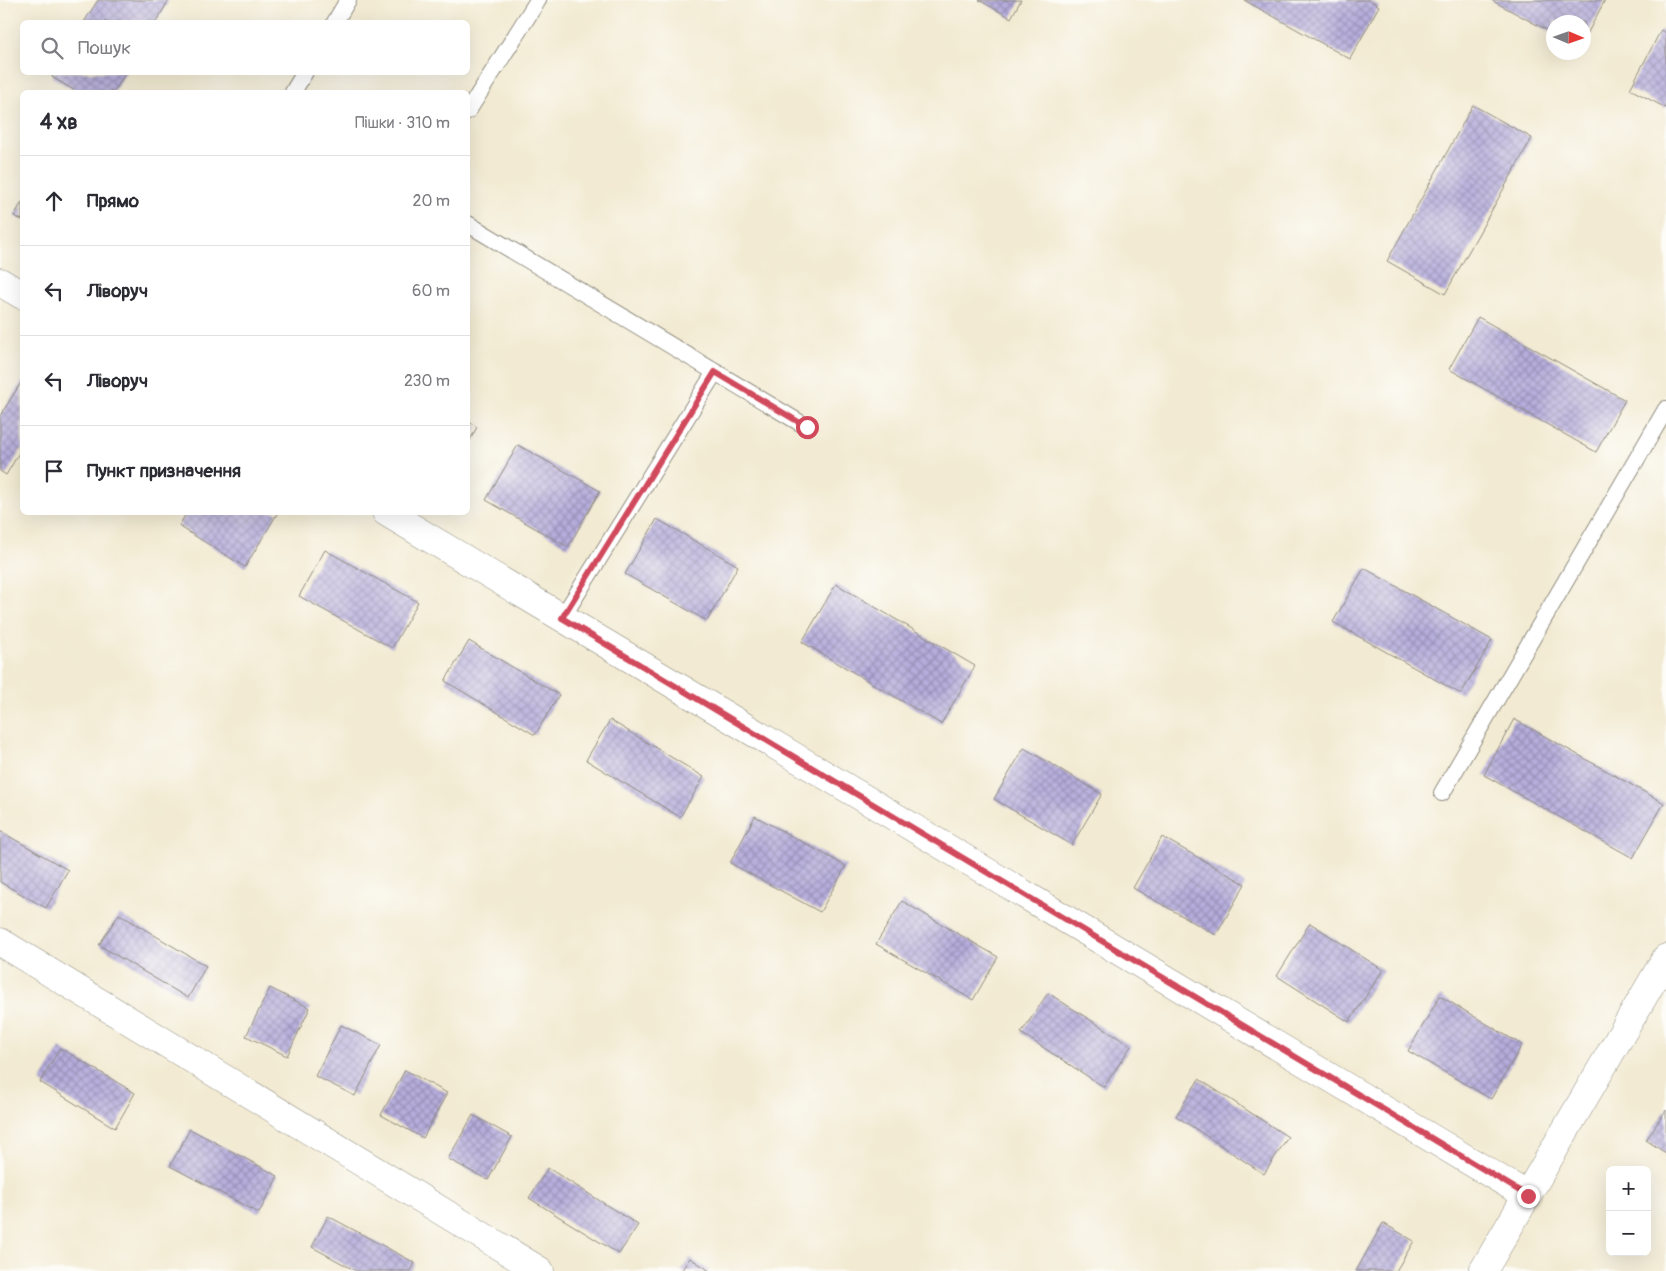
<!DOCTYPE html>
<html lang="uk">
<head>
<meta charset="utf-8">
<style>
  :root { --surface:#fff; --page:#f7f7f7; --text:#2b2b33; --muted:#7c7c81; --line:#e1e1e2 }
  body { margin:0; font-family:Pangolin,sans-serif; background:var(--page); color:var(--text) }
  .controls { position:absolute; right:15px; bottom:15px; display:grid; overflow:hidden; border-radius:8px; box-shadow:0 5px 20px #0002 }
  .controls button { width:45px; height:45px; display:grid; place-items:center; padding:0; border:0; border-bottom:1px solid var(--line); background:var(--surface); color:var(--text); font:25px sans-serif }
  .compass { position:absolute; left:1546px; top:15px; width:45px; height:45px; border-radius:50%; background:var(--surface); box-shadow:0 5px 20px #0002; rotate:92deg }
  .stop { position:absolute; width:15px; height:15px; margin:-11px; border:4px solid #d1495b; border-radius:50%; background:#fff }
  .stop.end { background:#d1495b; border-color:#fff; box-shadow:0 1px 5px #0008 }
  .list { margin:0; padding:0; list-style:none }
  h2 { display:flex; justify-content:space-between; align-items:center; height:65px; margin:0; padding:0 20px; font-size:21px }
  h2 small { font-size:16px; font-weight:400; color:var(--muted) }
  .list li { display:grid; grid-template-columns:32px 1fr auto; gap:15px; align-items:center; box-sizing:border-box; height:90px; padding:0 20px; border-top:1px solid var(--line) }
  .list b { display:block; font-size:19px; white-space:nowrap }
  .list em { font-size:16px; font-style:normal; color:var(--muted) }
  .icon { flex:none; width:28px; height:28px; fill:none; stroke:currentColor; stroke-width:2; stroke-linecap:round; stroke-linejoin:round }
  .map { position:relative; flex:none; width:1666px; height:1271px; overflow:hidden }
  .search { position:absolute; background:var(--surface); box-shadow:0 5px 20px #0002; left:20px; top:20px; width:450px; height:55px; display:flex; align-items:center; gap:12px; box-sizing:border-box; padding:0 18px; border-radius:8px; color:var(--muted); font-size:19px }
  .panel { position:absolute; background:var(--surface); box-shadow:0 5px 20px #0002; left:20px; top:90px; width:450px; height:425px; border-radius:8px }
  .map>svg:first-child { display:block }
</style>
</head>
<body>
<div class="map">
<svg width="1666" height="1271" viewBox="0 0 1666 1271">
  <defs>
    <pattern id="building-cross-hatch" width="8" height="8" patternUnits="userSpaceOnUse" patternTransform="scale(1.25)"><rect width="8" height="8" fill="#b6addc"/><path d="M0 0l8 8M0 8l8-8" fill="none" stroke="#948db3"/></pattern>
  </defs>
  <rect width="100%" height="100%" fill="#fdfcf7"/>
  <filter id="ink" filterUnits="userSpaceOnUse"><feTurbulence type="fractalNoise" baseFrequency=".02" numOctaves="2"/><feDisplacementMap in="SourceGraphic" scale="10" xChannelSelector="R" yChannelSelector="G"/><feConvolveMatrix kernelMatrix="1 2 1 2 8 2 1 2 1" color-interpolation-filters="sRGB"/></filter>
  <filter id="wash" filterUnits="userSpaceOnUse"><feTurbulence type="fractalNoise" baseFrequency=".0096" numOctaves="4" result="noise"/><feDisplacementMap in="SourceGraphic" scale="20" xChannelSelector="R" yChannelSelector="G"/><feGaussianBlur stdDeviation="1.12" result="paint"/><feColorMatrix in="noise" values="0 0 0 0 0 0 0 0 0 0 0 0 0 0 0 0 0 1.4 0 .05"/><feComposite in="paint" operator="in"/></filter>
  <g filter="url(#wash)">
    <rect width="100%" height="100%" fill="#f2ead2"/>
    <g id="blocks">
      <path fill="url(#building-cross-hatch)" d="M98,0H169L156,22H84Z
        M979,0H1021L1011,18Z
        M1244,0H1369L1379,6L1350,59Z
        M1491,0H1605L1584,40V22H1554V34Z
        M1661,30L1666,33V108L1630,89Z
        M54,72H126L114,92H77L52,77Z
        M1473,105L1532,138L1445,294L1387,261Z
        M22,202V220L14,216Z
        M1478,317L1625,400L1596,452L1449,369Z
        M22,381V448L6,475L0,471V416Z
        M468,421L477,427L468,444Z
        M518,445L600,491L568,547L486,500Z
        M187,512H275L277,514L245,567L179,526Z
        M657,519L738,566L707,621L625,574Z
        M325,550L418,602L392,648L299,596Z
        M1364,568L1492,640L1461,694L1333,622Z
        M836,584L975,666L941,724L802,642Z
        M469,641L559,695L535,735L445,681Z
        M1514,719L1664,803L1633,858L1484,775Z
        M610,720L704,777L680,817L586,760Z
        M1024,748L1102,794L1072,845L994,799Z
        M755,816L846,866L820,912L730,863Z
        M0,831L68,870L46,908L0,882Z
        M1162,837L1245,884L1216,935L1133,888Z
        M902,901L998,957L973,1000L876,944Z
        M119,914L206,966L188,998L99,945Z
        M1310,923L1383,970L1349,1022L1277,976Z
        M270,988L310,1008L287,1056L246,1036Z
        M1048,993L1131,1046L1104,1087L1021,1033Z
        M1440,996L1522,1045L1491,1099L1408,1051Z
        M341,1025L381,1045L355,1096L315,1076Z
        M60,1048L135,1093L115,1128L40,1082Z
        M405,1070L447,1093L423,1138L381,1115Z
        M1199,1079L1288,1137L1264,1174L1176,1116Z
        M1666,1110V1153L1646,1140Z
        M473,1115L512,1137L488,1180L448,1159Z
        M190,1129L278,1176L259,1213L170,1166Z
        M548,1168L638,1225L619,1254L529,1198Z
        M328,1216L415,1263L411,1271H356L312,1247Z
        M1383,1223L1414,1241L1396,1271H1356Z
        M690,1258L710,1271H681Z"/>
    </g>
  </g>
  <g filter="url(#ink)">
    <use href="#blocks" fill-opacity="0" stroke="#8e8a7e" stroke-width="1"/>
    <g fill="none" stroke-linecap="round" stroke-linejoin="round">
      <g stroke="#8e8a7e" stroke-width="18">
        <path id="lane" d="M335,22L348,0
          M293,92L305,72
          M468,111L538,0
          M468,224L807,427
          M562,618L715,372
          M1442,793L1666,409"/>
      </g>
      <g stroke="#8e8a7e" stroke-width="29">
        <path id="street" d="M0,282L22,295
          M386,512L1528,1196
          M0,942L540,1271
          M1483,1271L1666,958"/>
      </g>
      <use href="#lane" stroke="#fff" stroke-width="16"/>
      <use href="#street" stroke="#fff" stroke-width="28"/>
    </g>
  </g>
  <g fill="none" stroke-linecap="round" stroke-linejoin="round" filter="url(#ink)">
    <path stroke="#d1495b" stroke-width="6" d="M807,427L715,372L562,618L1528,1196"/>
  </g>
</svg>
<div class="controls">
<button>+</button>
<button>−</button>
</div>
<svg class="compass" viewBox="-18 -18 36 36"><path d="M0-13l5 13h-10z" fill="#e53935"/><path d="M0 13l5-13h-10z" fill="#7c7c81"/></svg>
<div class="stop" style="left:807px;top:427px"></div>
<div class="stop end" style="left:1528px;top:1196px"></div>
<div class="search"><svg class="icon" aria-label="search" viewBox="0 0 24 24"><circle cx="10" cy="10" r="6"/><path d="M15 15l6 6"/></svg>Пошук</div>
<section class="panel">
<h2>4 хв<small>Пішки · 310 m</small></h2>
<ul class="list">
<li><svg class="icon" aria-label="ahead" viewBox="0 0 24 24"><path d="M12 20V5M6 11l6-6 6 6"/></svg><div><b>Прямо</b></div><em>20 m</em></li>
<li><svg class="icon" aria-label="left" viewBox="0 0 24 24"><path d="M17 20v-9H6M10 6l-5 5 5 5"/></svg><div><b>Ліворуч</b></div><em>60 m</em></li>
<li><svg class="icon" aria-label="left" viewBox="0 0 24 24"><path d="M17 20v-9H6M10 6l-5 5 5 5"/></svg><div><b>Ліворуч</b></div><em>230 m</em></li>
<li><svg class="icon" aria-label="arrive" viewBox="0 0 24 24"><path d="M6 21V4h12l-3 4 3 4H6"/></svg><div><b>Пункт призначення</b></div></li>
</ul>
</section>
</div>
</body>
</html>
